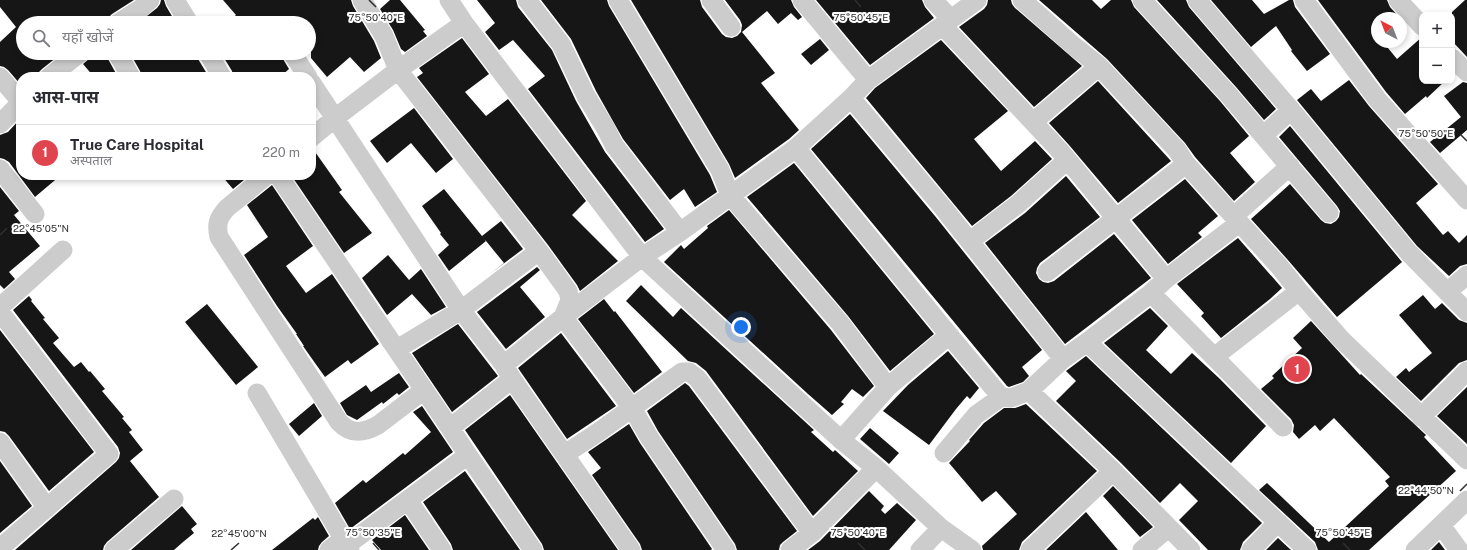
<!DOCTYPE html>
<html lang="hi">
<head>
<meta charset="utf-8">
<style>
  :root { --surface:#fff; --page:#f7f7f7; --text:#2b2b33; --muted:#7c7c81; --line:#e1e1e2; --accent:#1a73e8 }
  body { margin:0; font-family:"Public Sans","Noto Sans Devanagari",sans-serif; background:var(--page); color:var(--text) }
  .controls { position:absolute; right:12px; top:12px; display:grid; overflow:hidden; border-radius:8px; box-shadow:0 2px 6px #0003 }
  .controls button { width:36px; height:36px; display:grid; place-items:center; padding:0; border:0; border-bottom:1px solid var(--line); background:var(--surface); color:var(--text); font:20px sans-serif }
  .compass { position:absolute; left:1371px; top:12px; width:36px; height:36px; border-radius:50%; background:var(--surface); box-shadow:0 2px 6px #0003; rotate:318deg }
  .you { position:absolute; left:741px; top:327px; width:14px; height:14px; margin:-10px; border:3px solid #fff; border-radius:50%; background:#1a73e8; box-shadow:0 0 0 6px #1a73e833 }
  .badge { display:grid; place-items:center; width:26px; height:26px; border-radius:50%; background:var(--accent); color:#fff; font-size:13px; font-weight:700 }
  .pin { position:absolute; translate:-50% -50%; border:2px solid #fff; box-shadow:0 1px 4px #0006 }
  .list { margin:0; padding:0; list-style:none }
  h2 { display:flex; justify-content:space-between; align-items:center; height:52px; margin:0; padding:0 16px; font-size:17px }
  h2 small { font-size:13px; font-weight:400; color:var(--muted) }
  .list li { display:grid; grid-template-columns:26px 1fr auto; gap:12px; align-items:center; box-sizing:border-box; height:56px; padding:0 16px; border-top:1px solid var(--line) }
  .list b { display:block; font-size:15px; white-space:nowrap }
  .list p { margin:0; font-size:13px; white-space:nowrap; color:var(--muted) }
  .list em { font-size:13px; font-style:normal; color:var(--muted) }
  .icon { flex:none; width:22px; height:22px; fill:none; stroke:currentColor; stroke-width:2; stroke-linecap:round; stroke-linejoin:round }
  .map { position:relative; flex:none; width:1467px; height:550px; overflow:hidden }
  .search { position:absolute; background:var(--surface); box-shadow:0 2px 6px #0003; left:16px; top:16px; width:300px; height:44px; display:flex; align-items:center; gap:10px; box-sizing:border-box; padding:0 14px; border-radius:22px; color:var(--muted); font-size:15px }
  .panel { position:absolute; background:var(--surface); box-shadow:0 2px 6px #0003; left:16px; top:72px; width:300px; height:108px; border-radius:16px }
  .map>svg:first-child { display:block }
</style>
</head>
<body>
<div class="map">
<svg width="1467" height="550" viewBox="0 0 1467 550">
  <rect width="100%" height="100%" fill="#fff"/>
  <path fill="#161616" d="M0,0H134L112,14L108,18L107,23H23V53H62L42,69L39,72L38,77H21V85L8,70L4,67L0,66V42L16,27L0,7Z
    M161,0H164L166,6L176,23H138L157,8L160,4Z
    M223,0H351L353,6L374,41L381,58L364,72L350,57L327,77L311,58V51L309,52V23H227L236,15Z
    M390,0H400L425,30L423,31L427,36L405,52L401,49L393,30L380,9Z
    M477,0H516L518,7L552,50L576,101L605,152L664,229L645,242L528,89L545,76L513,40L499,50L485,32L495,23Z
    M541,0H607L609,6L710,175L717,192L695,207L684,189L670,200L623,139L596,91L571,39Z
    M631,0H700L702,7L722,34L726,37L732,38L737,36L741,32L742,25L740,20L725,0H791L794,7L802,17L798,20L791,13L778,24L767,11L742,32L775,73L761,83L799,130L789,139L735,178L729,164Z
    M816,0H922L925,7L934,18L870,65Z
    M988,0H1011L1012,4L1015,8L1082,66L1034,107L959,27L984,9L987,5Z
    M1039,0H1092L1101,9L1111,0H1131L1134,7L1220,101L1249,136L1230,153L1255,182L1234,201L1195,157L1185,143L1107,59Z
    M1157,0H1186L1189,7L1276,109L1264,120L1236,87Z
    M1211,0H1252L1264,14L1289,0H1293L1295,7L1330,54L1307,71L1291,51L1292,50L1276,26L1251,47Z
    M1318,0H1387L1390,7L1400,18H1377V42H1383L1397,59L1422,37V81H1445L1427,98L1426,96L1405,114L1386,92Z
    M1465,0H1467V57L1452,41V12Z
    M462,38L489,74L465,92L486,116L508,99L586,201L572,215L618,261L580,291L577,285L548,245L417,77L423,73L419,68Z
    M820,39L829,50L811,65L801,54Z
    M941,40L1008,111L974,139L1001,171L1035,141L1052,159L1011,196L972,226L866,98L875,88Z
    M91,53H106L108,59L118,77H94L83,64L90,58Z
    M130,53H197L198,59L209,77H142L140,71Z
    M221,53H281L283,59L289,69L280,77H233L232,71Z
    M1349,80L1369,106L1438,184L1416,203L1443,235L1448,231L1459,243L1467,235V264L1460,266L1449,276L1417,246L1297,100L1311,89L1321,101Z
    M1098,81L1171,161L1118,203L1069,145L1049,123Z
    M1463,82L1467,83V130L1440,153L1430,142L1461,117L1444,96Z
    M414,108L453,159L436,173L411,143L387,163L370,141Z
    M850,114L935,216L1042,350L1022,367L1029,376L1023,382L1009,387L1007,386L811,149Z
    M21,118V175H61L35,197L9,162L4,159L0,158V135L8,132Z
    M1290,126L1402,262L1337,317L1287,259L1251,219L1290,184L1321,220L1325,223L1331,224L1336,221L1339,217L1340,211L1337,206L1279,137Z
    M311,149H313L342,190L339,192L372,233L344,253L291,175H311Z
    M794,163L934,334L890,371L848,316L747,197Z
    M221,175H250L233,189Z
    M1066,176L1100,217L1040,263L1037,268L1036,273L1039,279L1043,282L1048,283L1054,281L1114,234L1151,278L1065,344L985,243L1025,213Z
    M1185,179L1218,216L1198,233L1202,237L1168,264L1132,220Z
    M272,185L313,246L286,266L306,293L332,274L379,344L351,364L348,360L325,377L310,356L303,346H304L296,334H297L277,306L244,255L268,237L247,205Z
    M0,187L19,211L14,215L40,246L9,272L15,279L4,289L0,285Z
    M444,189L486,241L449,271L438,255L449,245L440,234L441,233L422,206Z
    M729,210L831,330L874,386L863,397L852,389L841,402L844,404L832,415L808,394L664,262L681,245L684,249L708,228L707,226Z
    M501,221L523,249L490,274L504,263L482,236Z
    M1238,238L1282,288L1270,299L1221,338L1201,316L1204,313L1177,284Z
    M388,255L409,280L421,269L446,307L431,315L412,294L387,315L362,278Z
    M537,267L540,270L520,287L545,317L506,349L477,312Z
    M641,285L673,317L681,308L814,430L811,432L833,452L835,450L858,471L813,516L706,371L696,363L688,361L626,301Z
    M1423,295L1435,309L1442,303L1459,320L1467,323V360L1459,363L1421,401L1396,377L1406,368L1409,372L1432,353L1399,315Z
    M29,296L32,300L31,301L45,318L43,319L59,338L53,343L74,367L81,362L89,372L90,371L105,389L102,391L124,417L122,418L132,430L129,432L143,450L130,461L159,497L107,542L104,546L103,550H15L116,462L119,458L120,453L118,447L13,310Z
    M604,299L614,312L615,311L662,372L634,393L578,319Z
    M207,304L258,367L236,385L185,322Z
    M1150,308L1168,326L1146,350L1171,374L1192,353L1220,379L1266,426L1231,463L1104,343Z
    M1311,321L1360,375L1361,374L1426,435L1424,437L1456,471L1369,550H1318L1315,542L1259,490L1267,483L1329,542L1389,486L1385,481L1390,477L1334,418L1320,431L1315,425L1299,439L1293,432L1294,425L1291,419L1261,389L1274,378L1272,376L1302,348L1293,338Z
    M458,324L498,376L452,412L412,353Z
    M0,330L94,452L49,491L9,436L5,432L0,431Z
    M561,333L616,406L567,439L518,368Z
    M948,351L979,388L970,399L967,396L956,409L929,445L883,411L908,385Z
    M1086,356L1262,523L1243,542L1240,550H1208L1179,520L1198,501L1180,483L1160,503L1121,463L1056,401L1076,381L1066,371Z
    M399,373L409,387L399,395L397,393L383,404L382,402L357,420L347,415L340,403L366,385L371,392Z
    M685,383L689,386L797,531L783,542L780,545L779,550H737L735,544L658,431L647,411Z
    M1467,387V444L1437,416Z
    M510,395L618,550H544L542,544L465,430Z
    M314,403L322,416L299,436L289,424Z
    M1026,404L1097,471L1022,542L1019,550H983L982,546L1017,514L996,491L982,502L949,463L970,441L969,440L984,423L1004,408H1015Z
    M422,406L453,452L350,529L335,503L363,480L366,483L403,453L405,455L431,432L413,412Z
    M629,424L640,443L712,549L711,550H642L640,544L592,475L601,468L588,452Z
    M870,428L899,453L889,464L860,439Z
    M0,461L32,506L0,533Z
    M465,471L520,550H453L451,544L423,502Z
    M1113,486L1153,527L1140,537L1103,496Z
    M869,491L884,506L881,510L885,514L897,503L916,520L889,550H808L820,541Z
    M182,506L197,524L191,529L194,533L183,542L174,550H131Z
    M1086,512L1118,550H1046Z
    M405,515L429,550H381L372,540Z
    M318,517L329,536L322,542L319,546L318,550H272L313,518L315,520Z
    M1278,538L1291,550H1266Z
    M1439,542L1445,550H1431Z"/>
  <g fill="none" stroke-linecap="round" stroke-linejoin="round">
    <path stroke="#ccc" stroke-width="19" d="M175,0L189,23
      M449,0L464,23L642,257L841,440L876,468L941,528L972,550
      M527,0L561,44L586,96L606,129L614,145L680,232
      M618,0L720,170L730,195L840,323L888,387
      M711,0L731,27
      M802,0L868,80
      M933,0L951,19
      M1022,0L1074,46L1099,66L1177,150L1186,164L1279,266L1299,291L1341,339L1467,460
      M1142,0L1228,94L1329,213
      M1197,0L1291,110L1409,253L1467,312
      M1304,0L1377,99L1467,200
      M1398,0L1422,26
      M118,23L140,9L150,0
      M464,23L398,70L539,251L568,291L570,300L563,317L632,408L649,437L726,550
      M943,26L1061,152L1166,279
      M117,53L131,77
      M208,53L222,77
      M292,53L308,77
      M1452,58L1467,72
      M0,77L21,102
      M49,77L80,53
      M311,82L461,310L504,365L512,379L631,550
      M851,98L944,209L1063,359
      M1033,122L1099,66
      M0,124L21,102
      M1264,135L1291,110
      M311,138L335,118L398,70L384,36L362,0
      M796,148L949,335L1001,397
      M0,169L35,214
      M267,175L227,208C218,218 216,224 219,237L339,422C351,435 364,433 378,425L424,390
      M278,175L450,428
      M1234,216L1290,166
      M970,241L1018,204L1067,160
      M1047,272L1186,164
      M1447,292L1467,275
      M1151,293L1283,427
      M0,307L63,250
      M0,312L109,454L0,548
      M1087,342L1307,550
      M397,349L461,310L539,251
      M1214,357L1299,291
      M504,365L563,317L642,257L680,232L796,148L851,98L868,80L977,0
      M1029,391L1063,359L1087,342L1151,293L1166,279L1239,223
      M257,393L347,545
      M1421,417L1467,371
      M841,440L888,387L949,335
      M0,442L47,508
      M944,453L976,415L1001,397L1011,398L1029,391L1113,471L1191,550
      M565,454L597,433L682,372H689L697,378L812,533L790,550
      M468,455L533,550
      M408,500L442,550
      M1441,525L1459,550
      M812,533L876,468
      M114,550L174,499
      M329,550L343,539
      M350,550L347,545L468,455L450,428L512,379
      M920,550L941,528
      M1030,550L1113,471
      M1142,550L1168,528
      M1251,550L1278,522
      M1415,550L1467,500"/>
  </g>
  <path fill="none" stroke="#2f2f2f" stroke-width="1.5" d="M369,0L376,7M855,0L861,7M1460,134L1467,141M0,235L7,228M1460,491L1467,484M373,543L379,550M858,543L865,550M1343,543L1350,550M231,550L239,543"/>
  <g font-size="10" text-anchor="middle" fill="#2f2f2f" stroke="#fff" stroke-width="4" stroke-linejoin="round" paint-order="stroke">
    <text x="376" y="21">75°50'40"E</text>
    <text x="861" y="21">75°50'45"E</text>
    <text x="1426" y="137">75°50'50"E</text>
    <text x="41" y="232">22°45'05"N</text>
    <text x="1426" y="494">22°44'50"N</text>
    <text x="373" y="536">75°50'35"E</text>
    <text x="858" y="536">75°50'40"E</text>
    <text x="1343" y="536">75°50'45"E</text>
    <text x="239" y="537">22°45'00"N</text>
  </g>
</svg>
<div class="controls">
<button>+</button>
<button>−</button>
</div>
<svg class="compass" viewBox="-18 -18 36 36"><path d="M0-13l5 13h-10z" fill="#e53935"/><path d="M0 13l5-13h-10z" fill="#7c7c81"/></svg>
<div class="you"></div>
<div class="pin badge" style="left:1297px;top:369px;background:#e0444e">1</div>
<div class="search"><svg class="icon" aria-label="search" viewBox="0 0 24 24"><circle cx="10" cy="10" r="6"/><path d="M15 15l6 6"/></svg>यहाँ खोजें</div>
<section class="panel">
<h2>आस-पास<small></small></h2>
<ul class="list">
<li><span class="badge" style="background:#e0444e">1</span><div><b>True Care Hospital</b><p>अस्पताल</p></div><em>220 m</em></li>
</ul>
</section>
</div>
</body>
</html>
